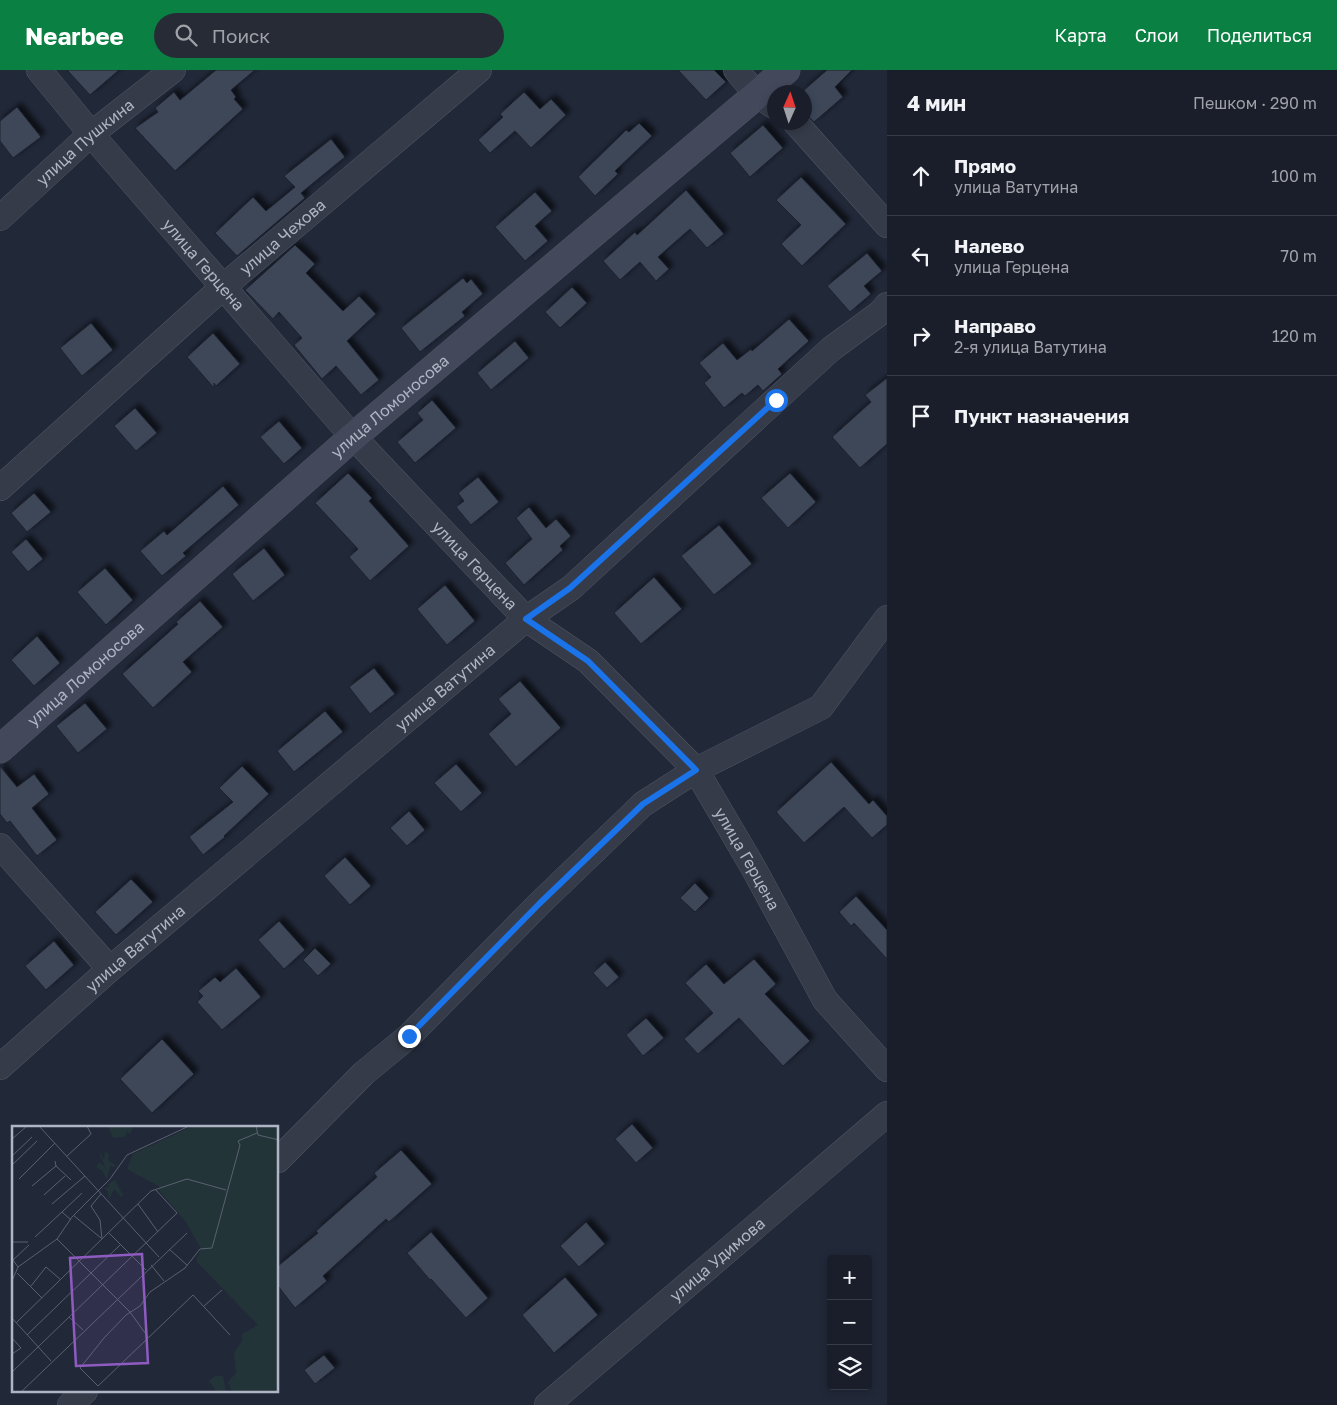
<!DOCTYPE html>
<html lang="ru">
<head>
<meta charset="utf-8">
<style>
  :root { --surface:#191e2a; --page:#262b36; --text:#f1f3f6; --muted:#9fa2a8; --line:#373c47; --accent:#0b8043 }
  body { margin:0; font-family:"Golos Text",sans-serif; background:var(--page); color:var(--text) }
  .controls { position:absolute; right:15px; bottom:15px; display:grid; overflow:hidden; border-radius:5px; box-shadow:0 2px 8px #0003 }
  .controls button { width:45px; height:45px; display:grid; place-items:center; padding:0; border:0; border-bottom:1px solid var(--line); background:var(--surface); color:var(--text); font:25px sans-serif }
  .compass { position:absolute; left:767px; top:15px; width:45px; height:45px; border-radius:50%; background:var(--surface); box-shadow:0 2px 8px #0003; rotate:3deg }
  .stop { position:absolute; width:15px; height:15px; margin:-11px; border:4px solid #1a73e8; border-radius:50%; background:#fff }
  .stop.end { background:#1a73e8; border-color:#fff; box-shadow:0 1px 5px #0008 }
  .list { margin:0; padding:0; list-style:none }
  h2 { display:flex; justify-content:space-between; align-items:center; height:65px; margin:0; padding:0 20px; font-size:21px }
  h2 small { font-size:16px; font-weight:400; color:var(--muted) }
  .list li { display:grid; grid-template-columns:32px 1fr auto; gap:15px; align-items:center; box-sizing:border-box; height:80px; padding:0 20px; border-top:1px solid var(--line) }
  .list b { display:block; font-size:19px; white-space:nowrap }
  .list p { margin:0; font-size:16px; white-space:nowrap; color:var(--muted) }
  .list em { font-size:16px; font-style:normal; color:var(--muted) }
  .icon { flex:none; width:28px; height:28px; fill:none; stroke:currentColor; stroke-width:2; stroke-linecap:round; stroke-linejoin:round }
  .map { position:relative; flex:none; width:887px; height:1335px; overflow:hidden }
  header { display:flex; align-items:center; gap:30px; box-sizing:border-box; height:70px; padding:0 25px; background:var(--accent); color:#fff }
  header strong { font-size:24px }
  nav { display:flex; gap:28px; margin-inline-start:auto; font-size:18px }
  .search { width:350px; height:45px; background:var(--page); display:flex; align-items:center; gap:12px; box-sizing:border-box; padding:0 18px; border-radius:28px; color:var(--muted); font-size:19px }
  main { display:flex }
  aside { flex:1; background:var(--surface) }
  .map>svg:first-child { display:block }
</style>
</head>
<body>
<header>
<strong>Nearbee</strong>
<div class="search"><svg class="icon" aria-label="search" viewBox="0 0 24 24"><circle cx="10" cy="10" r="6"/><path d="M15 15l6 6"/></svg>Поиск</div>
<nav><a>Карта</a><a>Слои</a><a>Поделиться</a></nav>
</header>
<main>
<div class="map">
<svg width="887" height="1335" viewBox="0 0 887 1335">
  <defs>
    <filter id="shadow"><feDropShadow dx="4.5" dy="-4.5" stdDeviation="2.5" flood-color="#0009"/></filter>
  </defs>
  <rect width="100%" height="100%" fill="#212838"/>
  <path fill="#3e4658" stroke="#1c222f" filter="url(#shadow)" d="M67,0H119L90,25Z
    M216,0H255L231,20L236,27L234,29L243,39L175,101L135,58L158,42L155,38L174,22L180,30Z
    M678,0H714L726,12L706,30Z
    M827,0H852L835,17L843,27L814,52L804,42V20Z
    M524,22L540,39L551,29L566,45L531,78L515,61L490,83L478,70L503,47L500,44Z
    M17,37L41,67L13,88L0,71V51Z
    M639,53L652,66L615,101L618,104L595,126L578,107L626,60L629,62Z
    M763,55L783,78L750,107L730,83Z
    M331,69L345,87L301,123L305,128L237,186L215,163L253,127L266,141L295,117L284,106Z
    M801,107L846,154L802,196L781,174L801,155L776,130Z
    M686,120L724,164L707,178L690,159L658,187L669,199L656,211L640,192L620,210L603,191L635,162L637,165Z
    M535,122L552,141L535,156L548,171L525,191L495,157Z
    M295,175L315,194L306,203L343,241L359,226L376,244L347,271L379,310L361,325L336,296L322,309L294,275L302,268L279,242L273,249L245,220Z
    M867,183L882,201L864,216L871,224L850,242L827,216Z
    M463,208L467,213L471,209L483,224L462,242L465,246L420,282L401,258Z
    M572,217L587,233L560,258L545,242Z
    M789,249L809,271L778,299L782,304L763,321L758,315L745,326L742,323L724,338L704,313L711,307L699,293L723,273L737,290L751,279L752,281Z
    M91,253L113,280L82,306L60,278Z
    M213,263L240,294L216,316L214,313V318L187,287Z
    M515,271L529,288L491,320L477,303Z
    M887,308V374L860,398L832,367L871,332L865,325Z
    M432,330L456,358L415,393L397,372L423,350L417,343Z
    M135,338L157,363L136,381L114,356Z
    M279,351L302,378L284,394L260,367Z
    M348,403L372,428L369,431L409,476L370,511L349,487L358,479L315,433Z
    M790,403L816,432L788,458L761,428Z
    M478,407L499,432L471,455L456,437L464,431L458,423Z
    M223,416L239,435L183,483L186,486L162,506L140,481L164,461L167,465Z
    M34,423L51,442L27,462L11,443Z
    M529,437L546,458L556,449L571,466L560,476L563,480L524,515L505,493L532,469L516,448Z
    M719,455L752,494L714,525L681,486Z
    M26,469L43,489L28,502L11,482Z
    M264,478L285,505L253,531L232,504Z
    M105,498L133,530L106,555L77,522Z
    M654,507L682,539L641,574L614,543Z
    M445,515L475,551L447,575L417,539Z
    M200,531L223,557L183,592L192,602L153,638L122,604L178,554L176,552Z
    M37,566L60,593L34,616L11,590Z
    M374,598L395,624L370,644L349,617Z
    M520,611L561,658L516,697L488,664L511,644L498,629Z
    M85,633L107,659L78,683L56,656Z
    M325,641L343,662L294,702L277,681Z
    M831,692L869,734L873,730L887,746V755L872,768L844,737L804,773L776,742Z
    M456,694L482,723L461,742L434,713Z
    M0,696L17,717L34,704L49,724L32,738L57,770L37,786L10,751L7,753L0,744Z
    M242,696L269,724L224,766L225,767L203,785L189,767L233,732L219,718Z
    M409,741L425,760L407,776L390,758Z
    M345,787L371,816L350,835L324,806Z
    M131,809L153,832L116,865L95,842Z
    M695,813L709,828L695,842L680,828Z
    M856,826L887,860V889L854,853L851,856L839,842Z
    M279,851L305,880L284,899L258,870Z
    M54,871L74,895L46,920L25,896Z
    M315,878L331,894L318,906L303,890Z
    M754,889L776,914L765,924L810,971L783,996L739,948L698,984L684,969L713,943L685,913L706,894L724,914Z
    M605,892L619,907L607,918L593,903Z
    M236,898L261,927L222,960L197,932L203,926L198,921L215,907L220,912Z
    M646,948L664,968L643,986L626,965Z
    M162,969L194,1004L152,1043L120,1009Z
    M632,1054L653,1078L636,1093L615,1069Z
    M401,1080L432,1114L389,1152L386,1149L323,1206L327,1211L295,1238L278,1216V1196L318,1163L316,1161L377,1107L374,1103Z
    M586,1152L605,1174L579,1197L560,1176Z
    M431,1162L488,1228L466,1248L431,1209L430,1210L407,1183Z
    M565,1207L598,1245L554,1283L522,1245Z
    M324,1285L335,1298L315,1314L304,1300Z"/>
  <g fill="none" stroke-linecap="round" stroke-linejoin="round">
    <g stroke="#505563" stroke-width="26">
      <g id="street">
        <path id="s1" d="M39,0L97,71L345,358L526,549L588,591L696,700L754,799L825,930L887,999"/>
        <path d="M736,0L757,25L774,36"/>
        <path d="M795,52L887,155"/>
        <path id="s2" d="M0,148L91,64L173,0"/>
        <path id="s3" d="M0,418L223,217L479,0"/>
        <path d="M0,776L110,899"/>
        <path id="s4" d="M0,997L110,899L526,549L571,518L831,279L880,243L887,235"/>
        <path d="M278,1090L364,1003L409,966L540,833L643,734L696,700L821,637L887,548"/>
        <path d="M70,1335L85,1321"/>
        <path id="s5" d="M547,1335L887,1044"/>
      </g>
    </g>
    <g stroke="#505563" stroke-width="29">
      <g id="secondary">
        <path id="s6" d="M0,679L354,366L786,0"/>
      </g>
    </g>
    <use href="#street" stroke="#353b48" stroke-width="25"/>
    <use href="#secondary" stroke="#43495b" stroke-width="28"/>
  </g>
  <g fill="none" stroke-linecap="round" stroke-linejoin="round">
    <path stroke="#1a73e8" stroke-width="6" d="M409,966L540,833L643,734L696,700L588,591L526,549L570,518L776,330"/>
  </g>
  <g text-anchor="middle" stroke-width="4.5" stroke-linejoin="round" paint-order="stroke">
    <g font-size="16" fill="#b0b5c5" stroke="#1a202d">
      <text dy="6" stroke="none"><textPath href="#s2" startOffset="114">улица Пушкина</textPath></text>
      <text dy="6" stroke="none"><textPath href="#s3" startOffset="378">улица Чехова</textPath></text>
      <text dy="6" stroke="none"><textPath href="#s1" startOffset="255">улица Герцена</textPath></text>
      <text dy="6" stroke="none"><textPath href="#s6" startOffset="519">улица Ломоносова</textPath></text>
      <text dy="6" stroke="none"><textPath href="#s1" startOffset="660">улица Герцена</textPath></text>
      <text dy="6" stroke="none"><textPath href="#s6" startOffset="114">улица Ломоносова</textPath></text>
      <text dy="6" stroke="none"><textPath href="#s4" startOffset="585">улица Ватутина</textPath></text>
      <text dy="6" stroke="none"><textPath href="#s1" startOffset="1065">улица Герцена</textPath></text>
      <text dy="6" stroke="none"><textPath href="#s4" startOffset="180">улица Ватутина</textPath></text>
      <text dy="6" stroke="none"><textPath href="#s5" startOffset="224">улица Удимова</textPath></text>
    </g>
  </g>
  <g transform="translate(12 1056)">
    <rect width="266" height="266" fill="#212838"/>
    <path d="M96,0H121L118,8L115,5L113,11L101,12ZM181,0H266V266H220L216,256L224,247L222,227L230,215V208L246,199L184,135L189,123L174,96L146,63L148,61L115,43L121,28ZM85,21L92,34L93,26L97,28L96,34L103,39L107,37L102,41L98,40L95,54L90,44L84,41L88,36L94,43ZM103,54L111,69L109,71L102,63L97,74L96,65L92,62L98,61L96,58ZM203,250H211L214,266H205L197,255Z" fill="#233439"/>
    <path fill="none" stroke="#5a6070" stroke-width="1" d="M27,0L147,131M244,0L246,9L267,14M0,13L15,0M0,30L20,11M55,30L79,8L75,0M0,39L25,15M0,40V59M44,40L59,54M7,53L43,17M20,60L44,40L43,35M89,68L79,80L88,94L90,113M32,69L53,50M40,78L73,50M126,78L146,106M61,89L89,112M59,94L50,86L70,67M97,107L134,144M23,111L50,86M45,113L118,186L136,211M0,116H16M157,123L175,139M139,139L152,155M6,141L1,134L17,119M5,147L30,172M0,155L6,141L45,113L60,91L98,53L115,29L177,0M19,160L34,141L49,154M192,180L210,164M57,191L71,204M0,192L39,235M4,197L139,65L175,53L214,64M15,209L108,119M218,209L181,169L86,260L68,242L92,212L114,189L128,180L138,166L173,142L188,123L200,122L228,19L226,15L245,7M0,212L9,222L0,228M0,246L165,87L143,63M8,267L175,107"/>
    <path fill="#8e5cc1" fill-opacity="0.15" stroke="#8e5cc1" stroke-width="2.5" d="M130,128L136,237L64,240L58,132Z"/>
    <rect width="266" height="266" fill="none" stroke="#b0b5c5" stroke-width="2.5"/>
  </g>
</svg>
<div class="controls">
<button>+</button>
<button>−</button>
<button><svg class="icon" aria-label="layers" viewBox="0 0 24 24"><path d="M12 4l9 5-9 5-9-5zM3 14l9 5 9-5"/></svg></button>
</div>
<svg class="compass" viewBox="-18 -18 36 36"><path d="M0-13l5 13h-10z" fill="#e53935"/><path d="M0 13l5-13h-10z" fill="#9fa2a8"/></svg>
<div class="stop" style="left:776px;top:330px"></div>
<div class="stop end" style="left:409px;top:966px"></div>
</div>
<aside>
<h2>4 мин<small>Пешком · 290 m</small></h2>
<ul class="list">
<li><svg class="icon" aria-label="ahead" viewBox="0 0 24 24"><path d="M12 20V5M6 11l6-6 6 6"/></svg><div><b>Прямо</b><p>улица Ватутина</p></div><em>100 m</em></li>
<li><svg class="icon" aria-label="left" viewBox="0 0 24 24"><path d="M17 20v-9H6M10 6l-5 5 5 5"/></svg><div><b>Налево</b><p>улица Герцена</p></div><em>70 m</em></li>
<li><svg class="icon" aria-label="right" viewBox="0 0 24 24"><path d="M7 20v-9h11M14 6l5 5-5 5"/></svg><div><b>Направо</b><p>2-я улица Ватутина</p></div><em>120 m</em></li>
<li><svg class="icon" aria-label="arrive" viewBox="0 0 24 24"><path d="M6 21V4h12l-3 4 3 4H6"/></svg><div><b>Пункт назначения</b></div></li>
</ul>
</aside>
</main>
</body>
</html>
